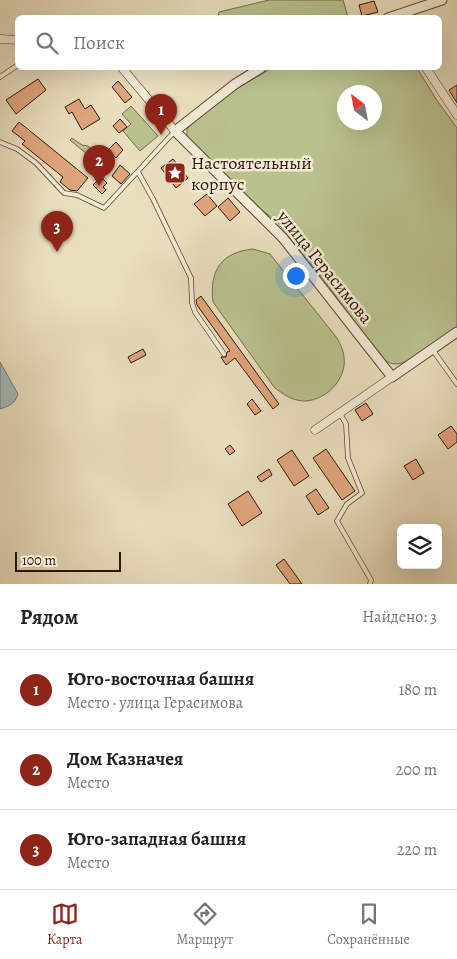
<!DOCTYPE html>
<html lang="ru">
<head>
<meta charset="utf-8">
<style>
  :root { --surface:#fff; --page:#f2f2f2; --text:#222; --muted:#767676; --line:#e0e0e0; --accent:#8f2418 }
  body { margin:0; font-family:Alegreya,serif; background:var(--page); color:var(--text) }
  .controls { position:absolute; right:15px; bottom:15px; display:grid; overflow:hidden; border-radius:8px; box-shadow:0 5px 20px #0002 }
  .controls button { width:45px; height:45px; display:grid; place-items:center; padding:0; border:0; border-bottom:1px solid var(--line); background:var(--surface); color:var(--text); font:25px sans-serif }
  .compass { position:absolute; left:337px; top:85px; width:45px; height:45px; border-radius:50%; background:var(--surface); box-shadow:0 5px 20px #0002; rotate:328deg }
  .scale { position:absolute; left:15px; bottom:12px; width:106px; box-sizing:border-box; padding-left:5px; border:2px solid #351404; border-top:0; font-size:14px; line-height:18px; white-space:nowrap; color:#351404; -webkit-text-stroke:4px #f1ead4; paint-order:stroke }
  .you { position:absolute; left:295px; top:275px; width:18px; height:18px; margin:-12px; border:4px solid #fff; border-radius:50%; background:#1a73e8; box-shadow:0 0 0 8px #1a73e833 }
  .badge { display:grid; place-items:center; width:32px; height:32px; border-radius:50%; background:var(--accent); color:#fff; font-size:16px; font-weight:700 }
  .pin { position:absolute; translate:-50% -41px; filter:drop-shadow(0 1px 2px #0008) }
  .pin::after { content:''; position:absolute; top:26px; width:18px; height:15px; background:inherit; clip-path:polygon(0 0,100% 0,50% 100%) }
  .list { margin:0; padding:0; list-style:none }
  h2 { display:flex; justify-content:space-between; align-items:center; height:65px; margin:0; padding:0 20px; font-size:21px }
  h2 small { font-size:16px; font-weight:400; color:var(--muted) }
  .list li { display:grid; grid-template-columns:32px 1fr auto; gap:15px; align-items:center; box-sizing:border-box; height:80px; padding:0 20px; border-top:1px solid var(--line) }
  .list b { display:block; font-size:19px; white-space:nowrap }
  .list p { margin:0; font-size:16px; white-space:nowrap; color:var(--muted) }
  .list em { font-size:16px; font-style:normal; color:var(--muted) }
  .icon { flex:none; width:28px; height:28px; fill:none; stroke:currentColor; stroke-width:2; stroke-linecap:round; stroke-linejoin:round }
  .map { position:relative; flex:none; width:457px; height:584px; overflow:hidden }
  .search { position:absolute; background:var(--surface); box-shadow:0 5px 20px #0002; left:15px; right:15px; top:15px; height:55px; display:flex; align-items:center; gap:12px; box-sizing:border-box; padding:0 18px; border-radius:8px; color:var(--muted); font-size:19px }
  .sheet { height:305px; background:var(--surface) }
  nav { display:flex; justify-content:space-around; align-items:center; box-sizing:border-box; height:70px; border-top:1px solid var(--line); background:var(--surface); font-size:14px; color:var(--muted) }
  nav a { display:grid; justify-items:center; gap:2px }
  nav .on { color:var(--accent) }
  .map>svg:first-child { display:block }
</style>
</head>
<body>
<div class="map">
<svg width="457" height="584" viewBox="0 0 457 584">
  <rect width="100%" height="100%" fill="#e9debd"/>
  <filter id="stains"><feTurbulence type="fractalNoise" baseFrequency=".004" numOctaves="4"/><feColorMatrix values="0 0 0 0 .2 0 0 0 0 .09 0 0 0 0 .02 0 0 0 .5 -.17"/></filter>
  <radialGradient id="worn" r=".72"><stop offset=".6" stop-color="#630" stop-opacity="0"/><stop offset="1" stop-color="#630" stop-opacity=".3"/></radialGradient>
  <path fill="#b9c18f" stroke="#776a4a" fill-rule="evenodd" d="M269,0H343L348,17H218L219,12Z
    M272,68H417L436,99L457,128V327C443,337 412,364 395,364C391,364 388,362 384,360L322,278L277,222L257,206L187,136V129L192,123L239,87ZM344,92H374V122H344Z
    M131,106L158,136L140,151L123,131L131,124L122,114Z
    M72,138L82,145L88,146L112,165L107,171L70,140Z
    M253,249L270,254L337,338C339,342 342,347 343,352C350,376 328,400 305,401C292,401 283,394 274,387L213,302C209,270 222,252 253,249Z"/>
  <path fill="#9eb9bd" stroke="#747773" d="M0,362L18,394C15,404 9,406 0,409Z"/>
  <path fill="#dfa57c" stroke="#351404" d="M374,1L378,12L362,16L359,5Z
    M38,79L46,90L16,114L6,100Z
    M118,81L132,97L125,103L112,87Z
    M457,85V103L449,90Z
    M79,99L85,109L91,105L100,119L82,130L72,112L69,114L65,107Z
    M120,119L127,127L119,133L113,126Z
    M19,122L88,178L77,191L70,190L60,182L63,177L22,144L25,141L12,131Z
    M116,142L123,150L116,158L108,150Z
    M173,159L188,178L176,188L161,168Z
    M120,165L130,174L121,184L112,176Z
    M101,177L107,183L103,187L106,190L102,194L93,185Z
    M207,194L217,206L205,216L194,204Z
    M228,198L240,212L230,221L218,207Z
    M201,296L279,404L273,409L235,358L226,365L221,357H226L227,352L230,351L197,305L196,300Z
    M143,349L146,355L131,363L128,357Z
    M252,399L261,411L255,415L247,404Z
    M366,403L373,414L362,421L355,410Z
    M451,426L457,434V442L448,449L438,435Z
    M230,445L235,451L230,455L225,449Z
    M326,449L355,491L342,500L313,458Z
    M292,450L309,476L294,486L277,460Z
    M416,459L424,473L413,480L404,466Z
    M269,469L272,475L261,482L257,477Z
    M316,489L329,508L318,515L306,496Z
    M248,491L262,513L242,526L228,504Z
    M284,559L302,584H290L276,565Z"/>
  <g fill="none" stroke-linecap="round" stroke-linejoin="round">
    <g stroke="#624632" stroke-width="5.5">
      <path id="service" d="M0,77L18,65
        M0,142L17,149L36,163L64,193L77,195L104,208L175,131
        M138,172L153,199L191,278L192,303L195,312L224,354
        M432,349L457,384
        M340,413L346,424L348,458L362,493L347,504L337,521L371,580L370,584"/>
    </g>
    <g stroke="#624632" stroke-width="9">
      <path id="minor" d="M0,39L18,40
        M122,68L175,131
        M426,68L457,115
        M315,430L392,377"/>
    </g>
    <g stroke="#624632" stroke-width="11">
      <path id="tertiary" d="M388,18L442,0
        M261,68L235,84L175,131L283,238L392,377L457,332"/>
    </g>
    <use href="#service" stroke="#f1ead4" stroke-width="4"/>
    <use href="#minor" stroke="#f1ead4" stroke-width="8"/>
    <use href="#tertiary" stroke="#f1ead4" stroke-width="9"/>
  </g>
  <defs>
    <g id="sight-square" transform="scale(1.125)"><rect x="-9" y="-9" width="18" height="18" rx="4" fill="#8f2418" stroke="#f1ead4"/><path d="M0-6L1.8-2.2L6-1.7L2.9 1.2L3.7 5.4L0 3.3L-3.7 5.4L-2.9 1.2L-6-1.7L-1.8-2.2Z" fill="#fff"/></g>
  </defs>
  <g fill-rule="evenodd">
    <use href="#sight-square" x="175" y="173"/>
  </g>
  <g text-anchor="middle" stroke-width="5" stroke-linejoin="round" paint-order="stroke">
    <g font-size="18" fill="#351404" stroke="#f1ead4" text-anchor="start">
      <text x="191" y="169">Настоятельный<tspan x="191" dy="21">корпус</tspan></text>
    </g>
    <g font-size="18" fill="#351404" stroke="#f1ead4">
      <text transform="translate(325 267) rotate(51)" y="6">улица Герасимова</text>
    </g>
  </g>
  <rect width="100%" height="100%" filter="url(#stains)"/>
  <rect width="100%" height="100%" fill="url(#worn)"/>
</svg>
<div class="controls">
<button><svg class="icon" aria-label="layers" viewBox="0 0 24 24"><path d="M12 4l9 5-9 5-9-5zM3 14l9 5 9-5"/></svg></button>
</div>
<svg class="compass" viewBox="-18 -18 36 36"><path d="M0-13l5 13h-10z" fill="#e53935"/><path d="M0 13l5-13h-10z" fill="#767676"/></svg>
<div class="scale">100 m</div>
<div class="you"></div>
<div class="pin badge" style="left:161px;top:135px">1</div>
<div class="pin badge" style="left:99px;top:186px">2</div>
<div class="pin badge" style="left:57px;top:252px">3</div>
<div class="search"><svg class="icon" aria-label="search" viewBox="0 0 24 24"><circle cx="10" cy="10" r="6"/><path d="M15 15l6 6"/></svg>Поиск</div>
</div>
<section class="sheet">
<h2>Рядом<small>Найдено: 3</small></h2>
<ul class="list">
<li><span class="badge">1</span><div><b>Юго-восточная башня</b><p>Место · улица Герасимова</p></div><em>180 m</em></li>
<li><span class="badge">2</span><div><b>Дом Казначея</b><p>Место</p></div><em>200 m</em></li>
<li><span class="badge">3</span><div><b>Юго-западная башня</b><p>Место</p></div><em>220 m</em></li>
</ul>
</section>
<nav>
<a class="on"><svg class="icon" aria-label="map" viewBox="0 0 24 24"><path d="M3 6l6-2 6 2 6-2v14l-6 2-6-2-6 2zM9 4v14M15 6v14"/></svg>Карта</a>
<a><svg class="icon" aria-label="directions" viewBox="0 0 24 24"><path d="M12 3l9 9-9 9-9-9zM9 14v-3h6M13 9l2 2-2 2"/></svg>Маршрут</a>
<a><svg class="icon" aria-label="saved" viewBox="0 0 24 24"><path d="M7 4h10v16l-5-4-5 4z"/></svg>Сохранённые</a>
</nav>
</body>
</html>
